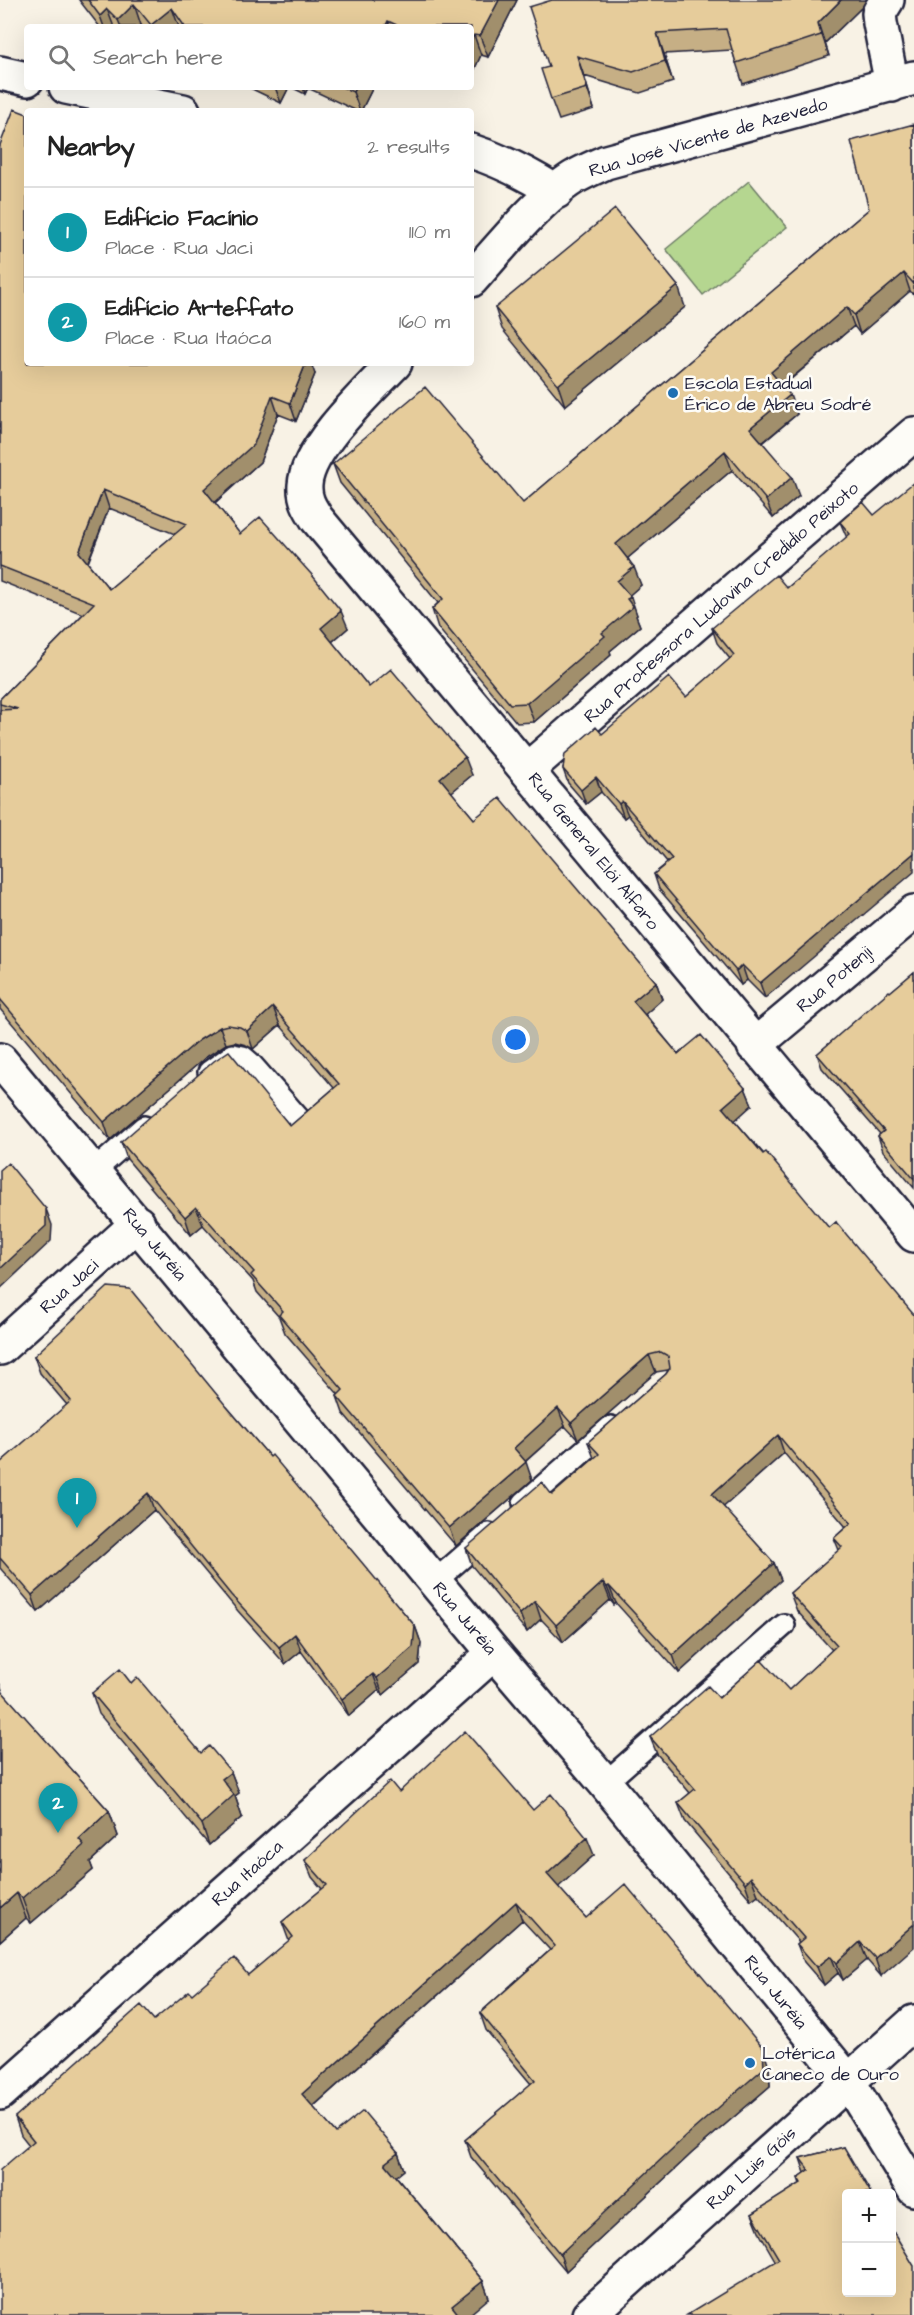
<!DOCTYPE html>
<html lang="en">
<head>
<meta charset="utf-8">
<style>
  :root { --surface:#fff; --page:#f6f6f6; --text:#222; --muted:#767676; --line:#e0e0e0; --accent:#b45309 }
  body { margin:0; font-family:"Architects Daughter",sans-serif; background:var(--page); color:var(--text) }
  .controls { position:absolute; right:18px; bottom:18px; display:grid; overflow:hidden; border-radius:6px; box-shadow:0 6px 24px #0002 }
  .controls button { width:54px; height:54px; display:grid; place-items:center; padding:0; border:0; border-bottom:2px solid var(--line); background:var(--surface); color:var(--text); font:30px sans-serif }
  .you { position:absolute; left:516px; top:1040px; width:21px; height:21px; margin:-15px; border:4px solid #fff; border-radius:50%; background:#1a73e8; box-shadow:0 0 0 9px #1a73e833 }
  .badge { display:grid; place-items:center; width:39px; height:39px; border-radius:50%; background:var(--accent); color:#fff; font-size:20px; font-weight:700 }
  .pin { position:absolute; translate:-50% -50px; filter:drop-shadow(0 2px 3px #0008) }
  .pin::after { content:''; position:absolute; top:32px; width:21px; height:18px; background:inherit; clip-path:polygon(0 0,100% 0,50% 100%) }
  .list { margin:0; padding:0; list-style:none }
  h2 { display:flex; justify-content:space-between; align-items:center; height:78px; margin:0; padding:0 24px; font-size:26px }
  h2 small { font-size:20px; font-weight:400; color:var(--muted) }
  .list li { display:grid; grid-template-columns:39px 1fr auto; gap:18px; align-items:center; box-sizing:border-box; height:90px; padding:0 24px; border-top:2px solid var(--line) }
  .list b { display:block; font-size:22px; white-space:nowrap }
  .list p { margin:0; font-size:20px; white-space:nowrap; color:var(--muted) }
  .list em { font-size:20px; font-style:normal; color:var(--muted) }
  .icon { flex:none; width:33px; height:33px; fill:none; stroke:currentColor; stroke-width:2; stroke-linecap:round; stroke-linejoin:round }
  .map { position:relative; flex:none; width:914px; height:2315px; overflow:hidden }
  .search { position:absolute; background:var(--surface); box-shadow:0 6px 24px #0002; left:24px; top:24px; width:450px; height:66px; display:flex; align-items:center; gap:15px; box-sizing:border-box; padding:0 21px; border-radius:6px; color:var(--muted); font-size:22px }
  .panel { position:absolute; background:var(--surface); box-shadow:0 6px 24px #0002; left:24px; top:108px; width:450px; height:258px; border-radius:6px }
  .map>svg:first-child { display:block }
</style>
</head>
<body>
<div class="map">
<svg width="914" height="2315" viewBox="0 0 914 2315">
  <rect width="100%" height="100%" fill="#f8f2e5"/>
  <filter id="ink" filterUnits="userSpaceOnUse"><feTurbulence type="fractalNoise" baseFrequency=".0167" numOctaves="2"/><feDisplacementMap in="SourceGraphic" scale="12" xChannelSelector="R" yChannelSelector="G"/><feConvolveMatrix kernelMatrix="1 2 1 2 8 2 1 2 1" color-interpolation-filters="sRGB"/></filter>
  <g filter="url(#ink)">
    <path fill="#b5d690" stroke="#6c7c66" stroke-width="1.5" d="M749,181L787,227L703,295L666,249Z"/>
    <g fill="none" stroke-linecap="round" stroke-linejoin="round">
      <g stroke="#22223b" stroke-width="26">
        <path id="lane" d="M209,1072L233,1055L243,1057L250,1063L300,1120
          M94,1171L144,1127
          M524,1503L611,1427
          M434,1582L489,1534
          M605,1783L784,1625"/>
      </g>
      <g stroke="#22223b" stroke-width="38">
        <path id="street" d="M887,0L879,13L880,23L892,85
          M0,73L27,79
          M66,87L183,111
          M471,151C502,161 528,174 556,192
          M471,280C499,249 538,200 573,178C583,172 595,167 606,162L914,78
          M395,363C369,390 307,448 305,485C304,499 310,508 317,519L914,1235
          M527,770L914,434
          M754,1046L914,912
          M0,1060L494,1653L605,1783L848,2081L914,2189
          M0,1348L138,1223
          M0,2093L494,1653"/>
      </g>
      <g stroke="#22223b" stroke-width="38">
        <path id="secondary" d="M589,2315L914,2022"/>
      </g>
      <use href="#lane" stroke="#fdfcf7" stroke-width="21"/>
      <use href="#street" stroke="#fdfcf7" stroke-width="33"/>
      <use href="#secondary" stroke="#fdfcf7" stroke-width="33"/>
    </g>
    <path fill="#c6af85" stroke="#22223b" stroke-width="1.5" fill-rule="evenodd" d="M79,0H517L488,57L481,55L471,77V27H143L141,25L139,27H100Z
      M552,0L862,7L825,43L829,56L743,84L732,50L664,54L673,82L640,93L584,76L594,109L559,120L551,99L549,67Z
      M248,87H289L281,103Z
      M291,87H373L361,111H357L308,88L305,94Z
      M914,124V295L910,291L860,334L854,326L783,386L797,414L763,443L799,496L773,518L732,470L628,558L641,585L629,595L637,615L636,616L640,626L610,651L611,655L534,722L517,723L438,628L432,609L438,603L340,483L333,464L523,503L869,209Z
      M0,145L27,363L315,374L296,421L278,414L260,462L215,503L240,534L348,628L332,642L369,687L472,775L451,792L474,819L656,982L662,999L645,1014L678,1054L745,1088L752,1105L734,1120L829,1228L836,1222L881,1976L867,1960L843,1980L838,1973L824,1985L804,1962L797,1944L799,1942L758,1895L751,1900L685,1821L678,1803L690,1793L657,1754L650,1737L719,1698L789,1690L832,1650L797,1611L790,1593L839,1550L834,1538L846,1527L784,1453L723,1507L774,1563L781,1580L679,1673L616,1603L614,1605L610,1600L563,1642L541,1619L527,1632L472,1566L466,1548L552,1495L594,1458L588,1442L666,1374L668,1370L656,1372L578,1440L565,1426L525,1462L532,1480L456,1546L343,1413L337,1396L338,1394L285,1333L279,1317L257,1292L253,1281L203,1225L191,1235L127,1159L121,1142L290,1126L334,1088L280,1025L253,1049L246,1045L235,1042L226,1044L206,1057L110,1140L0,1009V699L83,614L0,581ZM109,508L175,534L109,589L88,563Z
      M685,307L565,406L502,329L495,308Z
      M863,502L765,998L747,980L741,985L659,889L654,874L668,863L628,815L624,818L601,792L586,804L568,783L563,769L602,734L686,697L730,659L717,643L712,628L787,588L847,538L840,522Z
      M914,972V1188L883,1151L878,1136L880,1134L822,1068L817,1054Z
      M34,1356L227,1407L415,1626L421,1643L419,1664L383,1695L379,1690L349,1716L301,1651L285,1664L238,1611L154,1510L38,1612L0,1568V1463L67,1405L40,1373Z
      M131,1683L201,1753L231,1772L239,1793L235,1796L242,1817L209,1845L99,1714L92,1693Z
      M0,1684L3,1693L109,1811L118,1836L90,1862L93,1870L31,1923L26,1918L0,1941Z
      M399,1792L533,1810L594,1855L558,1887L586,1918L769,2066L770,2086L692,2153L566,2271L471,2157L465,2140L531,2084L486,2030L480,2013L550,1950L522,1920L313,2107L336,2133L398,2153L404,2170L396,2176L483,2281L489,2298L29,2145L21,2135L15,2117L192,1994L248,1975L289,1941L282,1922L322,1889L312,1877L305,1860Z
      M844,2147L846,2292L776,2262L761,2236L752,2214L800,2184L798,2178L805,2173L800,2158Z"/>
    <path fill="#a18f6c" stroke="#22223b" stroke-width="1.5" d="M499,0H517L488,57L480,36Z
      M841,0H866L862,7L825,43L829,56L818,23Z
      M134,4L141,25L139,27H121L118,20Z
      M172,8L179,27H151V25Z
      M107,9L114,27H104L100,16Z
      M388,21L390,27H385Z
      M657,33L664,54L673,82L665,61Z
      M474,35L481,55L471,77V40Z
      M577,56L584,76L594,109L587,88Z
      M275,87H289L281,103Z
      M303,87H308L305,94Z
      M355,87H373L361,111H360L353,92Z
      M904,273L910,291L860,334L854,315Z
      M678,286L685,307L565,406L558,385Z
      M847,307L854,326L777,390L771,372Z
      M306,363H311L315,374L296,421L290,403Z
      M790,395L797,414L757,447L750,428Z
      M272,396L278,414L260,462L210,507L204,489Z
      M725,451L732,470L622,563L616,544Z
      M792,477L799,496L773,518L766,500Z
      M103,490L109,508L85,569L79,552Z
      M634,567L641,585L624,600L617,581Z
      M631,597L637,615L636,616L640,626L610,651L611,655L534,722L527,703L602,633L627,599Z
      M341,611L348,628L327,646L321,628Z
      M465,757L472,775L447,796L440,778Z
      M596,777L601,792L586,804L581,790Z
      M622,801L628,815L624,818L619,804Z
      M914,853V872L765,998L760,983Z
      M742,965L747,980L741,985L736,971Z
      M656,982L662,999L640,1019L633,1001Z
      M273,1007L280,1025L253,1049L247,1031Z
      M220,1027L226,1044L206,1057L110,1140L104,1122L199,1040Z
      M745,1088L752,1105L730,1125L723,1107Z
      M196,1207L203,1225L191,1235L185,1217Z
      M46,1209L52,1225L51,1241L0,1289V1269Z
      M649,1355L656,1372L578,1440L571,1423Z
      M558,1408L565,1426L520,1466L514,1448Z
      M778,1435L784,1453L718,1512L712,1494Z
      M526,1462L532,1480L456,1546L449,1528Z
      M148,1493L154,1510L38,1612L32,1595Z
      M774,1563L781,1580L679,1673L673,1655Z
      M603,1582L610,1600L563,1642L556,1625Z
      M609,1586L616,1603L614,1605L607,1587Z
      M535,1601L541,1619L527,1632L520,1614Z
      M415,1626L421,1643L419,1664L383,1695L377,1678Z
      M295,1634L301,1651L285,1664L279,1647Z
      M373,1674L379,1690L349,1716L342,1699Z
      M231,1772L239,1793L235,1796L242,1817L209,1845L202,1824L222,1779Z
      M109,1811L118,1836L90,1862L93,1870L31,1923L22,1898L79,1839Z
      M587,1838L594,1855L553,1892L547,1874Z
      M751,1877L758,1895L751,1900L745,1883Z
      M17,1893L26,1918L0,1941V1908Z
      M516,1902L522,1920L308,2111L302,2094Z
      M914,1924V1947L881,1976L875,1958Z
      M860,1942L867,1960L843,1980L837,1963Z
      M831,1956L838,1973L824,1985L817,1967Z
      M763,2048L769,2066L770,2086L692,2153L566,2271L560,2254Z
      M398,2153L404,2170L391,2181L385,2163Z
      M483,2281L489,2298L469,2315H455L452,2306Z"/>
    <path fill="#e6cc9b" stroke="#22223b" stroke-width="1.5" fill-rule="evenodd" d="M88,0H499L480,36L474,35L471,40V27H401L388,21L385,27H185L172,8L151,25L134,4L118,20L107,9L100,16Z
      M552,0H841L818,23L821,35L736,63L726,29L657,33L665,61L633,72L577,56L587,88L551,99L541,69L549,67L529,7Z
      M342,87H355L353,92Z
      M14,109L27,114V363H306L290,403L272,396L254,444L204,489L240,534L260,517L312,575L341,611L321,628L369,687L391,669L465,757L440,778L474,819L500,798L656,982L633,1001L678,1054L701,1035L745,1088L723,1107L763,1154L766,1152L829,1228L836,1222L914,1315V1924L875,1958L860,1942L837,1963L831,1956L817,1967L797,1944L804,1938L751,1877L745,1883L678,1803L695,1789L650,1737L708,1686L719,1698L761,1660L789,1690L837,1645L790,1593L842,1547L834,1538L851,1523L778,1435L712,1494L774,1563L673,1655L609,1586L607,1587L603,1582L556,1625L535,1601L520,1614L466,1548L542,1482L552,1495L599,1454L588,1442L666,1374L670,1368L668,1356L661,1352L649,1355L571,1423L558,1408L514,1448L526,1462L449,1528L337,1396L343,1390L279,1315L283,1311L251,1275L254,1272L196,1207L185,1217L121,1142L214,1061L229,1051L290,1126L339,1084L273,1007L247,1031L240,1027L228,1025L220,1027L199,1040L104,1122L0,999V710L18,709L0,704V699L94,603L0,566V145ZM103,490L187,524L109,589L79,552Z
      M914,124V284L904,273L854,315L847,307L771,372L790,395L750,428L792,477L766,500L725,451L616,544L634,567L617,581L631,597L627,599L633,607L602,633L605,636L527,703L510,704L432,609L443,599L333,464L425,387L523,503L869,209L851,141Z
      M615,209L678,286L558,385L495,308Z
      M914,482V853L760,983L742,965L736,971L654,874L672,859L622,801L619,804L596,777L581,790L563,769L565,754L596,727L602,734L669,677L686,697L734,655L712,628L776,575L787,588L850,534L840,522L863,502L874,515Z
      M914,972V1179L878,1136L884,1131L817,1054L889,991L890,992Z
      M8,1163L46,1209V1226L0,1269V1170Z
      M108,1287L130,1289L227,1407L270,1457L272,1455L415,1626L413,1647L377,1678L373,1674L342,1699L295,1634L279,1647L231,1595L148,1493L32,1595L0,1558V1463L71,1401L34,1356Z
      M120,1669L131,1683L137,1677L201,1753L209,1746L231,1772L222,1779L234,1795L202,1824L92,1693Z
      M0,1689L109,1811L79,1839L84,1845L22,1898L17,1893L0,1908Z
      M465,1731L533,1810L551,1794L587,1838L547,1874L586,1918L625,1884L763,2048L764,2068L686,2136L560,2254L465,2140L535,2080L480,2013L555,1946L516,1902L302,2094L336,2133L363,2111L398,2153L385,2163L483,2281L452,2306L459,2315H0V2170L34,2141L15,2117L141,2005L154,2020L189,1991L192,1994L234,1958L248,1975L293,1937L282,1922L327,1885L305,1860L390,1781L399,1792Z
      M844,2147L871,2193H846V2292H891V2228L914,2266V2315H687L779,2259L752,2214L801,2183L798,2178L809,2170L800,2158Z"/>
  </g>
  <g fill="#1f6fb2" stroke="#fdfcf7" stroke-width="2">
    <circle cx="673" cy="393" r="6"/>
    <circle cx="750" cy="2063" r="6"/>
  </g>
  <g text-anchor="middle" stroke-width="5" stroke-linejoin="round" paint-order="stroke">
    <g font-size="18" fill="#22223b" stroke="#fdfcf7">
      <text transform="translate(708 137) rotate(-16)" y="6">Rua José Vicente de Azevedo</text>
      <text transform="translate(721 602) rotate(-41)" y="6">Rua Professora Ludovina Credidio Peixoto</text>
      <text transform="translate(594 851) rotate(51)" y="6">Rua General Elói Alfaro</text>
      <text transform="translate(834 979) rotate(-40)" y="6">Rua Potenji</text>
      <text transform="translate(155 1244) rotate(50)" y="6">Rua Juréia</text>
      <text transform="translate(69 1286) rotate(-42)" y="6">Rua Jaci</text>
      <text transform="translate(465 1618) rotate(50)" y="6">Rua Juréia</text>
      <text transform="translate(247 1873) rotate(-42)" y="6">Rua Itaóca</text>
      <text transform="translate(776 1992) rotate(51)" y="6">Rua Juréia</text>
      <text transform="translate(751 2168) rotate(-42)" y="6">Rua Luis Góis</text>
    </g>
    <g font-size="18" fill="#22223b" stroke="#fdfcf7" text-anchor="start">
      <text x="685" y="389">Escola Estadual<tspan x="685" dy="21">Érico de Abreu Sodré</tspan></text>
      <text x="762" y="2059">Lotérica<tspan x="762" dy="21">Caneco de Ouro</tspan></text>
    </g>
  </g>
</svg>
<div class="controls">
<button>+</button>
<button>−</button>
</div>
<div class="you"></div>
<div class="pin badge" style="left:77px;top:1528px;background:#0f9aa8">1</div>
<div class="pin badge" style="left:58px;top:1833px;background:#0f9aa8">2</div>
<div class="search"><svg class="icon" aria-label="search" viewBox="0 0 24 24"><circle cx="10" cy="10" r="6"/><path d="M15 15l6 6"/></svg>Search here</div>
<section class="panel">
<h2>Nearby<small>2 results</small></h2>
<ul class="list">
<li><span class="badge" style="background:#0f9aa8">1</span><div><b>Edifício Facínio</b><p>Place · Rua Jaci</p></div><em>110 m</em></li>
<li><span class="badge" style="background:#0f9aa8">2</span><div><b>Edifício Arteffato</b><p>Place · Rua Itaóca</p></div><em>160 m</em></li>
</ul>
</section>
</div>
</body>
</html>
